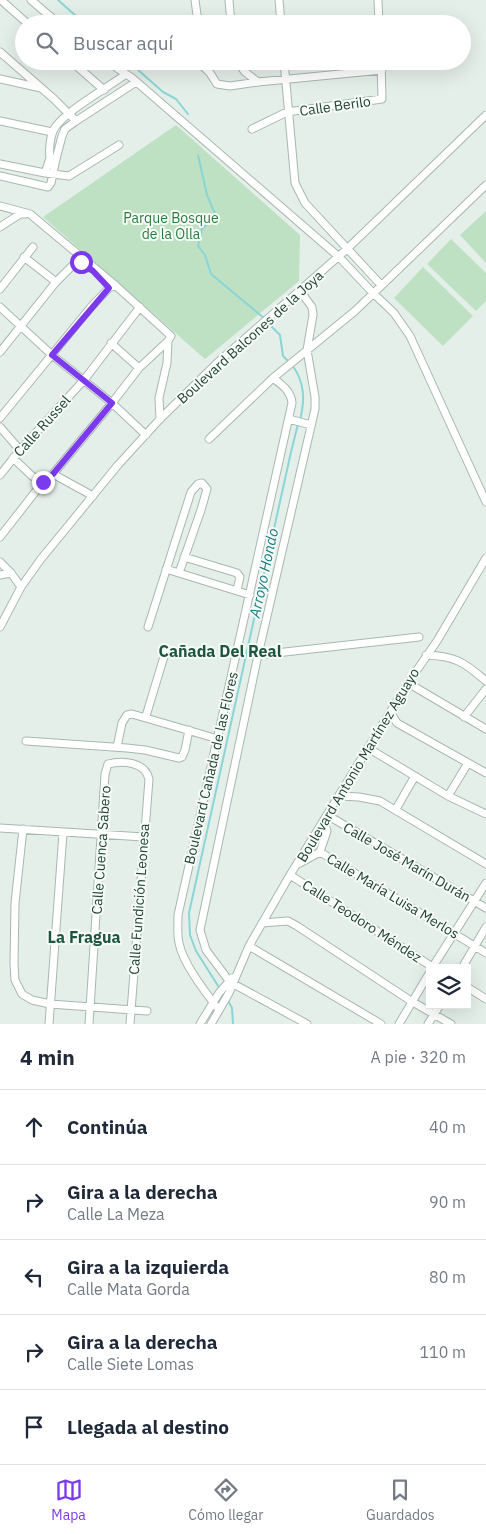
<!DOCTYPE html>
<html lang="es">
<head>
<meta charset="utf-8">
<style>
  :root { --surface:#fff; --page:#f2f2f3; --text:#1f2937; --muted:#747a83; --line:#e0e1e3; --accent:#7c3aed }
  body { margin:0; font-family:"IBM Plex Sans",sans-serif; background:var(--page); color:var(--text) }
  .controls { position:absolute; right:15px; bottom:15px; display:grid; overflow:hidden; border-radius:0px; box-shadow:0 5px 20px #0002 }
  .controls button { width:45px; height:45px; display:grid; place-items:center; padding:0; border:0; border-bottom:1px solid var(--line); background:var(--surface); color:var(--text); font:25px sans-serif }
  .stop { position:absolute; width:15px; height:15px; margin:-11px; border:4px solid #7c3aed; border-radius:50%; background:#fff }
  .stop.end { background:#7c3aed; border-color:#fff; box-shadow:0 1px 5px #0008 }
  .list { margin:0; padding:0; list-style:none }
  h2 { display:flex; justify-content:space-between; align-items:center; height:65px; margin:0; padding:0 20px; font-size:21px }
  h2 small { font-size:16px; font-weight:400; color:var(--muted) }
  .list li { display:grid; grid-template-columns:32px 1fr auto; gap:15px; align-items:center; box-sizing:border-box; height:75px; padding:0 20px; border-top:1px solid var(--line) }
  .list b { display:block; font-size:19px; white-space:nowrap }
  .list p { margin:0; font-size:16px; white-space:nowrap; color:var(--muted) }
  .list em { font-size:16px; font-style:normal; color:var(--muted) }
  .icon { flex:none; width:28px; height:28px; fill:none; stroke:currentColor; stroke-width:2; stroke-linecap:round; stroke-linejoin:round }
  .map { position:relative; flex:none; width:486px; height:1024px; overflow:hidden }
  .search { position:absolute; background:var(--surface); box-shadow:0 5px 20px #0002; left:15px; right:15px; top:15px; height:55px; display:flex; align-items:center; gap:12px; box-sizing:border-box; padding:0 18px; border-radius:28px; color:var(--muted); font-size:19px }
  .sheet { height:440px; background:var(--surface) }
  nav { display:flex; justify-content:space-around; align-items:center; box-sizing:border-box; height:70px; border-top:1px solid var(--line); background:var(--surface); font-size:14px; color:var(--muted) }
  nav a { display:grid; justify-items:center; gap:2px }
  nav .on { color:var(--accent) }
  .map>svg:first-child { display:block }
</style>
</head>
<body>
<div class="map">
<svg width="486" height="1024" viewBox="0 0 486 1024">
  <rect width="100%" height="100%" fill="#e5efe9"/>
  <path fill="#bde1c2" d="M176,125L300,235L299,281L205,359L43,217Z
    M486,211V263L460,235Z
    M451,239L486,273V301L476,311L427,264Z
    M423,267L473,316L443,346L394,298Z"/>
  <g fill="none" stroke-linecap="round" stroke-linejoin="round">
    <path stroke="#8bd5d6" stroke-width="2" d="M58,0L85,24
      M128,61L163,92L176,99L188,114
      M198,155L207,195L216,216L202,229L198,246L205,255L211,274L264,318
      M267,322L280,335L283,356L289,362
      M292,365C305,382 305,400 300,420
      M220,989L196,951L190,935L189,913L291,452L298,424
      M227,999L232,1008L233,1024"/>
    <g stroke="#a7b8af" stroke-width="9">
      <path id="minor" d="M1,0L28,24
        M31,0L59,24
        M195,0L197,15L203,24
        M229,0L231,24
        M279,0L281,24
        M378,0L379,24
        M0,52L54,99L76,121
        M71,61L104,90
        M107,61L126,74
        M197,61L210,73L217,84L230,86L258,82L382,70
        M237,61L245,72L258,82
        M284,61L295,183L305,203L381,285
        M239,65L255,61
        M0,79L41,88
        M136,82L76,121L65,129L62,136L56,159L50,158C49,150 50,138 53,131C61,113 109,87 126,74L132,78L339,257L373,293L394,313L410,336L486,502
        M0,121L52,132
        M252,129L287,112L382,99L381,61
        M0,164L45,173L50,158
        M45,173L69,176L119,145
        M0,176L48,187L51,183L56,159
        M0,206L30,214L115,285L171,336L168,341L139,368L112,403L53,474L43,482L0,537
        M0,227L20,214H25
        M24,257L56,282
        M0,289L33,247
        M300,291L312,307L313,315L307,350L315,397V409L258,655L200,930L206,950L230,982L307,1024
        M0,307L52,355L112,403L146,435
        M111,343L139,368
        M0,352L56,282L73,265L81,263L90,268
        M0,418L91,307L109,288L115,285
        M160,419L159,398L167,363L168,341
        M289,419L311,425
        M0,427L20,450
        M209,439L273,378L355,311L486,185
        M13,458L32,476L43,482
        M53,474L93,496
        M0,475L20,450L84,380L140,307
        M184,557L237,573L240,577L237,590
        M0,562L11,573L21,587
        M166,569L250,595
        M0,575L11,573
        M0,627L21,587L41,559L118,465L160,419L216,364L347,249L486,115
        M148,627L191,492L198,484L202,483L207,489L201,510L179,573
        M258,655L419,637
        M426,655C455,656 464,662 486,681
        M408,683L486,729
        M390,712L397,723L486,773
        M146,716L166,650
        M464,717L486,689
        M26,741L127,748L145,750L179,758L182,757L185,750L189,730
        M117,747L122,723L127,715L132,714L218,739
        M368,748L448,796L486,814
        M339,796L359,797L380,801L486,864
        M448,796L468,763
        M396,809L415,776
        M327,815L486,908
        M0,828L144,837
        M23,829L15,903L14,964L15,980L22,994L32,1000L50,1004L147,1011
        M320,852L327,831L324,821
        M300,863L320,852L486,953
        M290,875L434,968
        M262,923L288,921L297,926L411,1001L451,1024
        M249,946L381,1024
        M432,968L486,883
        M462,968L486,927
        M467,987L486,999
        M219,1010C206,993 183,964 179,943C177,934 178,924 178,915L292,403C291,391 282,385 273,378
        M49,1024L63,833
        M89,1024L105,774L108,764C123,760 145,762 149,779L130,1024
        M200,1024L219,993L232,978
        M211,1024L229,993L249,946L290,875L408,683L437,641L486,558
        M399,1024L430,972
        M428,1024L440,1005"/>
    </g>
    <use href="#minor" stroke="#fff" stroke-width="7"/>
  </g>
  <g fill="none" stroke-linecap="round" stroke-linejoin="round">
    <path stroke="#7c3aed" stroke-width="6" d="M43,482L53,474L112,403L52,355L109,288L93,271L81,262"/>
  </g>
  <g text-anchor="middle" stroke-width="4" stroke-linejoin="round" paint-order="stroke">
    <g font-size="14" fill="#224235" stroke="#f6fbf8">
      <text transform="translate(335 106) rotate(-8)" y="5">Calle Berilo</text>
      <text transform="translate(250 337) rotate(-42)" y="5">Boulevard Balcones de la Joya</text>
      <text transform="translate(42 426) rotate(-48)" y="5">Calle Russel</text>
      <text transform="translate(358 765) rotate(-59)" y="5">Boulevard Antonio Martínez Aguayo</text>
      <text transform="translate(211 768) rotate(-77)" y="5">Boulevard Cañada de las Flores</text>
      <text transform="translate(101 850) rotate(-86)" y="5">Calle Cuenca Sabero</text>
      <text transform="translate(407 862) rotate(30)" y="5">Calle José Marín Durán</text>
      <text transform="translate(393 896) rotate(31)" y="5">Calle María Luisa Merlos</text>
      <text transform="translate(139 899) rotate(-86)" y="5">Calle Fundición Leonesa</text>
      <text transform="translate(362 921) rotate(33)" y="5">Calle Teodoro Méndez</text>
    </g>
    <g font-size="14" fill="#2a7c3e" stroke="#f6fbf8">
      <text x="171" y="223">Parque Bosque<tspan x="171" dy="16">de la Olla</tspan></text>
    </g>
    <g font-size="15" font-style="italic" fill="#187f82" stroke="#f6fbf8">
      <text transform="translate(264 573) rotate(-78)" y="5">Arroyo Hondo</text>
    </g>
    <g font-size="16" font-weight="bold" fill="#1d5640" stroke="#f6fbf8">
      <text x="220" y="657">Cañada Del Real</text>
      <text x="84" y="943">La Fragua</text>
    </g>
  </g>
</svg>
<div class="controls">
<button><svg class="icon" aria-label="layers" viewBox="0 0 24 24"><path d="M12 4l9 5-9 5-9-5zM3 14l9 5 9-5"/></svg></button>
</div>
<div class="stop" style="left:81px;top:262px"></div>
<div class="stop end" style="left:43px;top:482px"></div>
<div class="search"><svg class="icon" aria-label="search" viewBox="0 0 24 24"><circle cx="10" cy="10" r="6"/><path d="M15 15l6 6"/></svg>Buscar aquí</div>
</div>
<section class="sheet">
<h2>4 min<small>A pie · 320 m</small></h2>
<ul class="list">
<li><svg class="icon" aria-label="ahead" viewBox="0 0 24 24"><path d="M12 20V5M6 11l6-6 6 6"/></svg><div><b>Continúa</b></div><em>40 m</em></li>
<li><svg class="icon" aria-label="right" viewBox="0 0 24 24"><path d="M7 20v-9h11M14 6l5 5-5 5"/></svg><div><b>Gira a la derecha</b><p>Calle La Meza</p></div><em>90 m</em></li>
<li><svg class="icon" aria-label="left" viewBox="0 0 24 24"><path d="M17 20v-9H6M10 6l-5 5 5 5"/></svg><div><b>Gira a la izquierda</b><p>Calle Mata Gorda</p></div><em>80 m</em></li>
<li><svg class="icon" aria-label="right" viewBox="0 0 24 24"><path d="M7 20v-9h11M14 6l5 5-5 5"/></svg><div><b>Gira a la derecha</b><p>Calle Siete Lomas</p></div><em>110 m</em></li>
<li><svg class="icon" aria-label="arrive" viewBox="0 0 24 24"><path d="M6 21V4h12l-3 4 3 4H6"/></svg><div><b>Llegada al destino</b></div></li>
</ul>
</section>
<nav>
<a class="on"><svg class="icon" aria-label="map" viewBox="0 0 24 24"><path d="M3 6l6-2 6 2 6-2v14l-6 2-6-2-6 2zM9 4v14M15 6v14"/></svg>Mapa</a>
<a><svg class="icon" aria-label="directions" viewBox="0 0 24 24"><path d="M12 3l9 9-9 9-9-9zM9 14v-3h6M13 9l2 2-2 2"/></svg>Cómo llegar</a>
<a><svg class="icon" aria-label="saved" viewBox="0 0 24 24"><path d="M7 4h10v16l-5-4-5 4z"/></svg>Guardados</a>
</nav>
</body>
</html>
